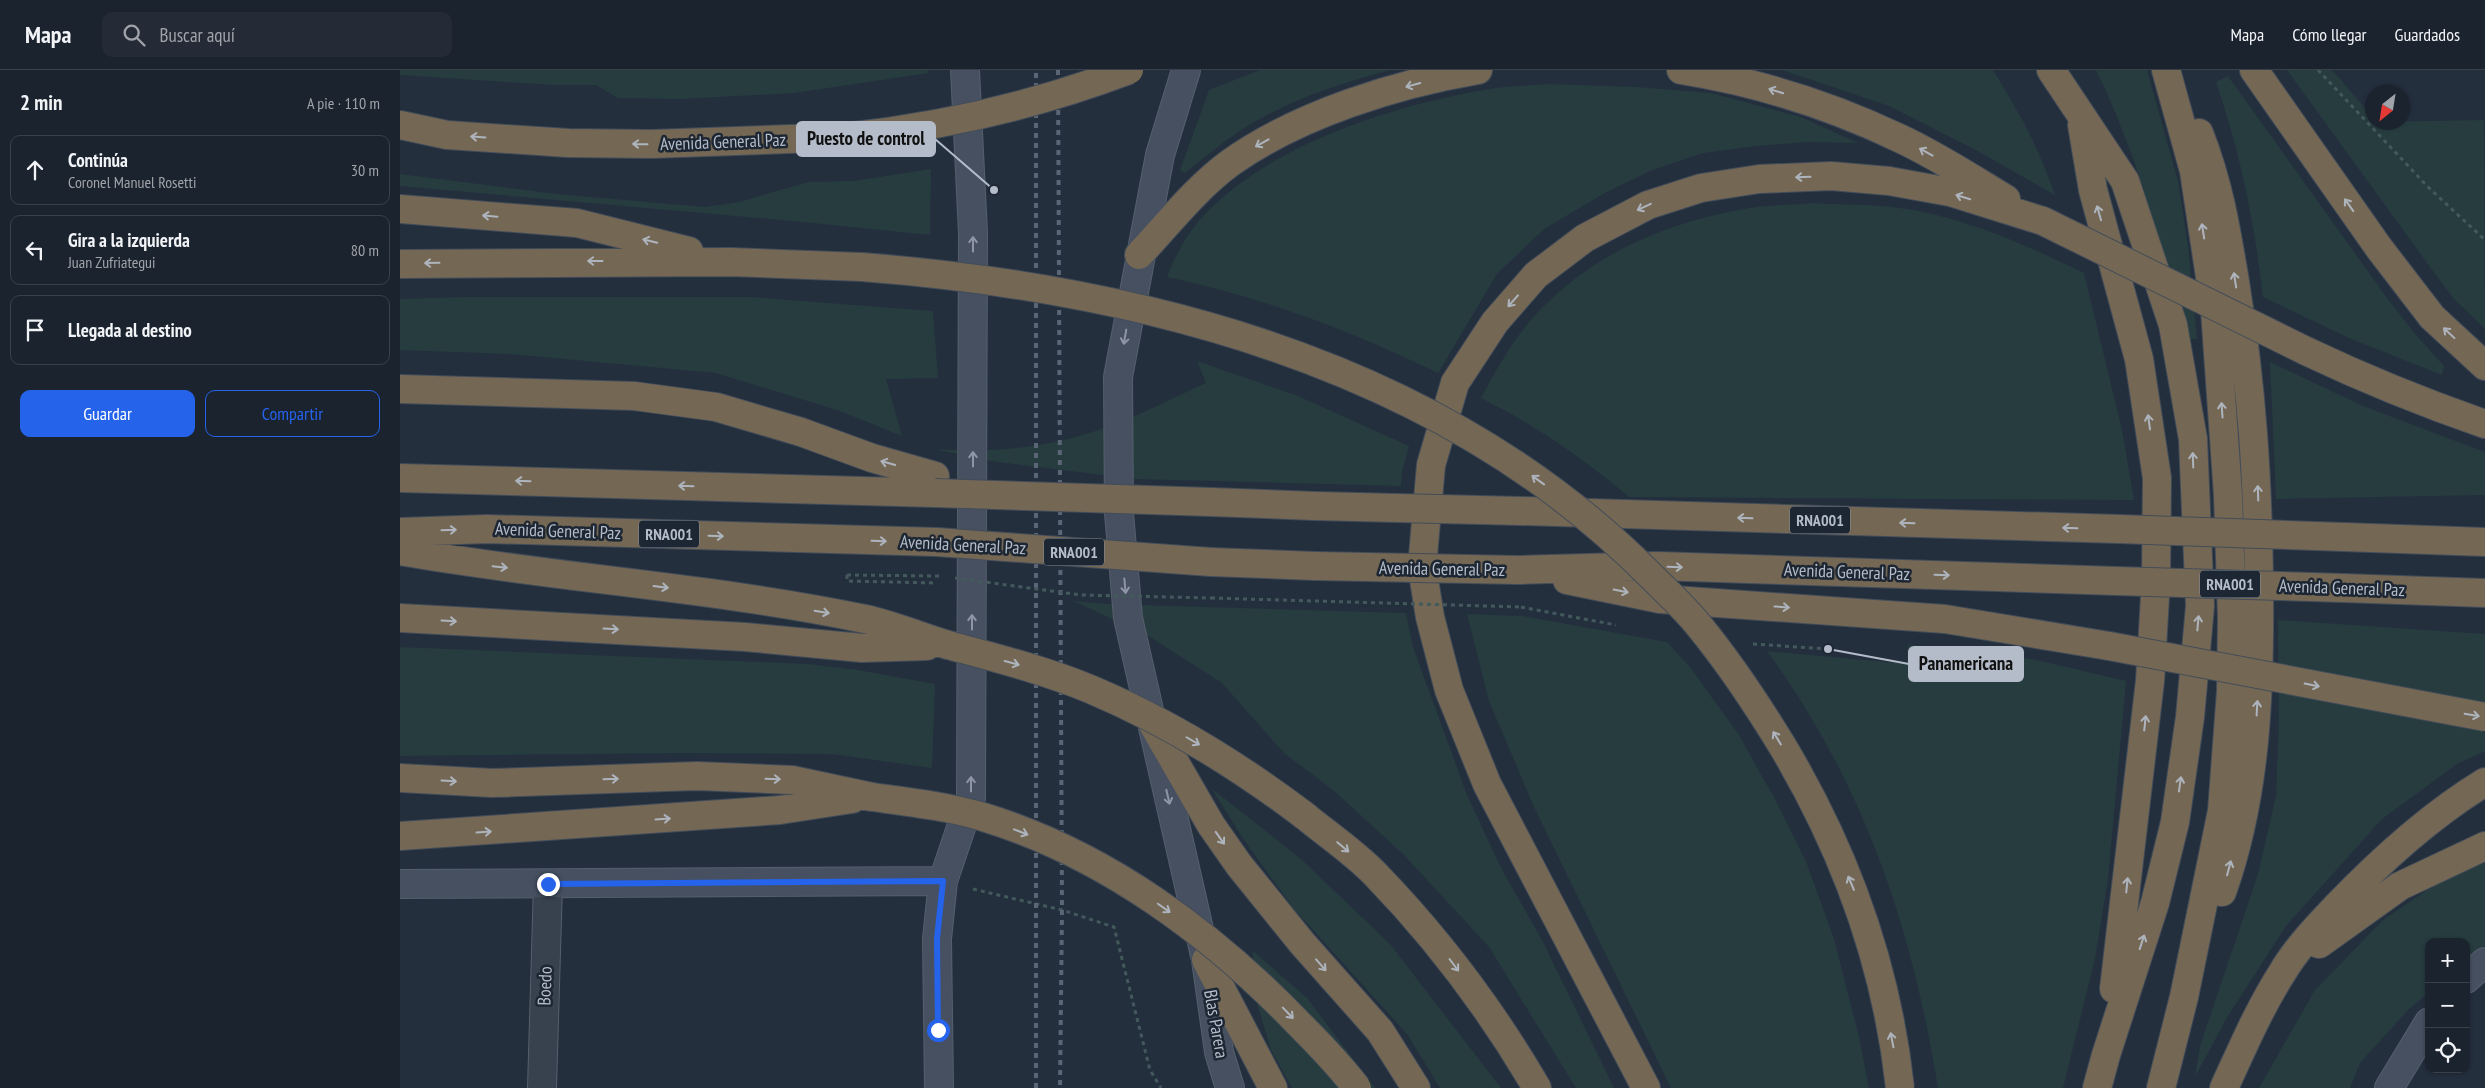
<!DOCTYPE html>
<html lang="es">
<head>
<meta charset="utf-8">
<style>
  :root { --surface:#1b232e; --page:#242b36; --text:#f1f3f6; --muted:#a0a4aa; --line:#39404a; --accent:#2563eb }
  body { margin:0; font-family:"PT Sans Narrow",sans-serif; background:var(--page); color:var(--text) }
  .controls { position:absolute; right:15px; bottom:15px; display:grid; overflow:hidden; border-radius:10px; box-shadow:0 1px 4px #0004 }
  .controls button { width:45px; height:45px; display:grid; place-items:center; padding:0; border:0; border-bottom:1px solid var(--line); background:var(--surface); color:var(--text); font:25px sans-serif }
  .compass { position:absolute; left:1965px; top:15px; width:45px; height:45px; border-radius:50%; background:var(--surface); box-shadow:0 1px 4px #0004; rotate:210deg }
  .stop { position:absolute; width:15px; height:15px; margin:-11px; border:4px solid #2563eb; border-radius:50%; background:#fff }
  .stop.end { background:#2563eb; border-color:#fff; box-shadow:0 1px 5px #0008 }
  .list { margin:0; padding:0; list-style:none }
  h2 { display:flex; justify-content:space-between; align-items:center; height:65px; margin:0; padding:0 20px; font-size:21px }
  h2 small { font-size:16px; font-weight:400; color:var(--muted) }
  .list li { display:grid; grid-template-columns:32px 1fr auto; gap:15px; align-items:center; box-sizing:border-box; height:70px; margin:0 10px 10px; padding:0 10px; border:1px solid var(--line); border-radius:10px }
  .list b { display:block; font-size:19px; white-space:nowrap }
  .list p { margin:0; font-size:16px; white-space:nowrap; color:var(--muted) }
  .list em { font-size:16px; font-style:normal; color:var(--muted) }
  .actions { display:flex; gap:10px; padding:15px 20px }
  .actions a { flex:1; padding:11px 0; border:1px solid var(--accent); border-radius:10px; text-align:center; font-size:18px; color:var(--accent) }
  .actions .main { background:var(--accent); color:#fff }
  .icon { flex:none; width:28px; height:28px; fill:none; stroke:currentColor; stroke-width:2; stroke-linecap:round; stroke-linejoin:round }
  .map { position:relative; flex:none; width:2085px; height:1018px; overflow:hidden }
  header { display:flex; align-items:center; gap:30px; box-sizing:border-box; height:70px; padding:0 25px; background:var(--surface); border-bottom:1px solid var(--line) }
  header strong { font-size:24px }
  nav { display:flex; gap:28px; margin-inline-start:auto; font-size:18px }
  .search { width:350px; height:45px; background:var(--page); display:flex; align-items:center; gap:12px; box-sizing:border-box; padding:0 18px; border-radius:10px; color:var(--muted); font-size:19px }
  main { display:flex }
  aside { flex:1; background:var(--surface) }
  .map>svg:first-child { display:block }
</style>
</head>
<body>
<header>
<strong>Mapa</strong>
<div class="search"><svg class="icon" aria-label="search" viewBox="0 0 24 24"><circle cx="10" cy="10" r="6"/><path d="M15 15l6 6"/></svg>Buscar aquí</div>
<nav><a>Mapa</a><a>Cómo llegar</a><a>Guardados</a></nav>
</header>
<main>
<aside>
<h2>2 min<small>A pie · 110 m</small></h2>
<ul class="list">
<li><svg class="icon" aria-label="ahead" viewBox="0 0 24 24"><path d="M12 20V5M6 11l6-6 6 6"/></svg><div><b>Continúa</b><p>Coronel Manuel Rosetti</p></div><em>30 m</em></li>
<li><svg class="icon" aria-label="left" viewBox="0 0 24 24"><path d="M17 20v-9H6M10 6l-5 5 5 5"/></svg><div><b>Gira a la izquierda</b><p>Juan Zufriategui</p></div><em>80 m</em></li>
<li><svg class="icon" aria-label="arrive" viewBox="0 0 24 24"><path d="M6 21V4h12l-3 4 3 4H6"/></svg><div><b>Llegada al destino</b></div></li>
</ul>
<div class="actions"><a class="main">Guardar</a><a>Compartir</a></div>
</aside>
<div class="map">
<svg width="2085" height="1018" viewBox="0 0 2085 1018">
  <rect width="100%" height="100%" fill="#242f3e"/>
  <path fill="#263c3f" d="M0,0H527L529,3L394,23L282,29L218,28L196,15H153L0,5Z
    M860,0H990C949,11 905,25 867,45C837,60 811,82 785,103L780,100L809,20Z
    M1382,0H1593C1618,40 1640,80 1655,125L1574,79L1489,36Z
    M1696,0H1747L1778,111L1788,176L1797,269H1788C1762,178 1738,86 1696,0Z
    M1887,0H1932L1972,46V52L2084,50L2085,259L2054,229L2030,197Z
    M1828,6L1987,228L2016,265L2044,296L2042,305L1951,269L1863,227C1854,150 1841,86 1816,12Z
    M1148,14L1236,17L1311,23L1401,47L1458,73L1408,72L1356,76L1303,83L1250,101L1205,123L1144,159L1097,204L1038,303C951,261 862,227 767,207C776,183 790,158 809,140C876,73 992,36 1084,20C1105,16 1127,16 1148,14Z
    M531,99L530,165L403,152L0,116V104L156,124L305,137L339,132L408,112L454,111Z
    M1412,133C1441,135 1471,134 1500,138C1565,147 1626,175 1684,203L1722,360L1734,430L1229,427C1183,388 1135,355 1081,328C1098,297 1117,262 1143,237C1197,182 1269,152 1344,139C1366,135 1390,135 1412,133Z
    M67,227H350L533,241L538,308L486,309L502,366L440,341L316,303L109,284L0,280V229Z
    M797,291L898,326L1009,376L1002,402L1001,416L735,409L591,391L534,379C591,383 650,378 704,358C739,346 772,328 806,313Z
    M1870,292L1963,336L2085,382V425L1876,429Z
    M673,531L706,534L1006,543L1013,577L1067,725L1101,798L1143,872L1214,1018H1176L1089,877L1003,784L933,720L884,683L822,613L747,565Z
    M1067,544L1122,546L1267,572L1290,597L1339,665L1377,733L1407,794L1434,869L1459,967L1469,1018H1271L1134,737L1089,631Z
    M1878,550L2085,564V681L2057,694L1982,749L1886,856L1826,949L1795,1007L1800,976L1858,804L1876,726L1879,651Z
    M1508,575L1549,577L1637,590L1726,611L1708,809L1695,889L1663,1018H1538C1512,857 1464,714 1367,581L1507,594Z
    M0,577L408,594L458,600L535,614L532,698L432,684L280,683L0,686Z
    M811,718L901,789L990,874L1101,1018H1040L1007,964L894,839L844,770Z
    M2085,791V876L2066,889V872H2029V922L2009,939L1960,993L1950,1018H1859L1915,920L1983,850L2049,805Z
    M853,881L907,928L975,1018H892L871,980L853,920Z"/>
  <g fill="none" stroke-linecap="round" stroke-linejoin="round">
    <g stroke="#565f6c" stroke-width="30">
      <path id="street" d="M142,1018L148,814"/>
    </g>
    <g stroke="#565f6c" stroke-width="30">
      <path id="secondary" d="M786,0L760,85L718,307L719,443L728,548L806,890L819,982L830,1018
        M0,814L543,811
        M2066,909L2085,892
        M539,1018L537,869L543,811L571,728L573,163L565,0
        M1989,1018L2029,952"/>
    </g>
    <g stroke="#434c59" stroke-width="30">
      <path id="highway" d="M1281,0C1356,12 1430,35 1499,68C1536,85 1571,108 1606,129
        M1651,0L1725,111L1773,255L1793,369L1800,536L1790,647L1775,752L1755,833L1706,985L1697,1018
        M1854,0L1979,178L2032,247L2085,296
        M0,55L47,65L168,73L252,74L446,67
        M1682,55L1693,120L1739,289L1757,408L1756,510L1750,611L1714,919
        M1799,63C1819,114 1826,158 1835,212C1852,317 1858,411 1859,516C1860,619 1857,724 1822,822
        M0,139L177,153L289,181
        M739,185C768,154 796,118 830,93C899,44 996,14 1078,0
        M0,194L331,192L462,197
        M1906,281C1965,309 2024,333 2085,354
        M0,319L234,326L316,337L401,362L472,388L535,406
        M0,408L535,423
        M811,432L915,436
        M1121,441L1719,459
        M0,462L87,459L537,472
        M1944,467L2085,472
        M0,481C154,508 312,517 465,549C493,555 521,567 548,575
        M811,492L915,496
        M1119,500L1257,496L1717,511
        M1167,510L1260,529L1545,549L1709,576
        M1943,518L2085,523
        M0,548L345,567L462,578L527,576
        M751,651L811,755L839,795L902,873L980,961L1016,1018
        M0,708L92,713L297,706L392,710L472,727
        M905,746C928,765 955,783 976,805C1038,869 1092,941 1137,1018
        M0,766L380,740L452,729
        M1919,874L2000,816L2085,776
        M806,890L873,1018
        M1246,1018L1087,714L1049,620L1030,547L1022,497L1031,395L1055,313L1095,252L1136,205L1185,168L1248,135L1301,118L1359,109L1431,106L1489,111L1550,122L1643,151
        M1761,1018L1784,927L1822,741L1831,621L1832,548L1828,425L1815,240L1794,101L1766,0
        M1824,1018C1842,979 1859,939 1882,903C1896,879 1916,858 1935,838C1980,791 2029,746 2085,712"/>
    </g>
    <path stroke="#44595c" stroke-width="3" stroke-dasharray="4 4" stroke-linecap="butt" d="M1918,0L2028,117L2085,170
      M447,505V511L536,513
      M811,528L915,531
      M1121,537L1216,555
      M1353,574L1428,579
      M573,819L662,840L714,857L750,1000L761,1018"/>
    <use href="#street" stroke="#38414e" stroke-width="28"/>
    <use href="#secondary" stroke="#465061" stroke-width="28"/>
    <use href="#highway" stroke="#746855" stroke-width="28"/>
    <path stroke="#5a6575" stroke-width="4" stroke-dasharray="5 5" stroke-linecap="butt" d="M658,0L662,840L660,1018
      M636,1018V0"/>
    <g stroke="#434c59" stroke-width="30" stroke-linecap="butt">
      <path id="highway-bridge" d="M446,67C542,57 639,34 729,0
        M1643,151L1906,281
        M462,197C747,219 1043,296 1250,505C1267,522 1286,539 1300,557C1331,595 1358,636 1383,677C1445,781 1487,897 1500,1018
        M535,423L811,432
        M915,436L1121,441
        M1719,459L1944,467
        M537,472L811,492
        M915,496L1119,500
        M1717,511L1943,518
        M548,575C596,588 644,600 690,619C766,651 839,696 905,746
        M1709,576L2085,647
        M472,727C509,732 545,736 580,746C704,783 813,864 901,956C921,976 940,996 957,1018"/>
    </g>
    <path stroke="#44595c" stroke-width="3" stroke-dasharray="4 4" stroke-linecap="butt" d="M447,505L539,506
      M555,508L681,525L811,528
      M915,531L1121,537"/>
    <use href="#highway-bridge" stroke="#746855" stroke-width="28"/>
  </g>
  <defs><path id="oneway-shaft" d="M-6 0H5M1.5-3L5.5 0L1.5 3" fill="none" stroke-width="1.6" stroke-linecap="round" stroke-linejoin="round" transform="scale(1.25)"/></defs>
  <g stroke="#aeb4bd">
    <use href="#oneway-shaft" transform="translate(1013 15) rotate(165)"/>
    <use href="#oneway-shaft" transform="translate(1376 21) rotate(-163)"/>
    <use href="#oneway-shaft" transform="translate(78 67) rotate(-176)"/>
    <use href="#oneway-shaft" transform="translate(862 73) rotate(151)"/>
    <use href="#oneway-shaft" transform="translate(240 74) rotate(-179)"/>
    <use href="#oneway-shaft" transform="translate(1526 82) rotate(-151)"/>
    <use href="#oneway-shaft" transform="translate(1403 107) rotate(178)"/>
    <use href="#oneway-shaft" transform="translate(1563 127) rotate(-163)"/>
    <use href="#oneway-shaft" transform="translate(1949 135) rotate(-125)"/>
    <use href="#oneway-shaft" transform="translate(1244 137) rotate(155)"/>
    <use href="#oneway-shaft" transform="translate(1699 143) rotate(-106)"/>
    <use href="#oneway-shaft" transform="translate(90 146) rotate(-175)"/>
    <use href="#oneway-shaft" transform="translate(1803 161) rotate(-99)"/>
    <use href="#oneway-shaft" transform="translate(250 171) rotate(-166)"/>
    <use href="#oneway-shaft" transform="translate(195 191) rotate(-180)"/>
    <use href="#oneway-shaft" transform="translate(32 193) rotate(179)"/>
    <use href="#oneway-shaft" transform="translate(1835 210) rotate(-99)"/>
    <use href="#oneway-shaft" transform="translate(1113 231) rotate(131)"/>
    <use href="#oneway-shaft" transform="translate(2049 263) rotate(-137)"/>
    <use href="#oneway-shaft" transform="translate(1822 340) rotate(-94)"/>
    <use href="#oneway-shaft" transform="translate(1749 352) rotate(-98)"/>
    <use href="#oneway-shaft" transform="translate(1793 390) rotate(-92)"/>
    <use href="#oneway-shaft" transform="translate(488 393) rotate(-164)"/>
    <use href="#oneway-shaft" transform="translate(1138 410) rotate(-144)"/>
    <use href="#oneway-shaft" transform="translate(123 411) rotate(-178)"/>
    <use href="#oneway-shaft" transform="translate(286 416) rotate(-178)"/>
    <use href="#oneway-shaft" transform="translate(1858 423) rotate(-92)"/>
    <use href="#oneway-shaft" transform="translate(1345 448) rotate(-178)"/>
    <use href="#oneway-shaft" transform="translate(1507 453) rotate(-178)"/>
    <use href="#oneway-shaft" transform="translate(1670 458) rotate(-178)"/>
    <use href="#oneway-shaft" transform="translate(49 460) rotate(-2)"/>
    <use href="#oneway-shaft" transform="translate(316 466) rotate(2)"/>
    <use href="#oneway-shaft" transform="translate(479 471) rotate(2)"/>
    <use href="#oneway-shaft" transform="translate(100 497) rotate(6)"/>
    <use href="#oneway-shaft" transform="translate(1275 497) rotate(2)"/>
    <use href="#oneway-shaft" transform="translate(1542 505) rotate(2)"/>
    <use href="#oneway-shaft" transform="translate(261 517) rotate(7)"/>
    <use href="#oneway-shaft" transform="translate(1221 521) rotate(11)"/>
    <use href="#oneway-shaft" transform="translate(1382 537) rotate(4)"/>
    <use href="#oneway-shaft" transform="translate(422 542) rotate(9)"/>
    <use href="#oneway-shaft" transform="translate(49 551) rotate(3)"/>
    <use href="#oneway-shaft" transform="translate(1798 553) rotate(-85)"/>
    <use href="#oneway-shaft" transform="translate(211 559) rotate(3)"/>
    <use href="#oneway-shaft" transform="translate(612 593) rotate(15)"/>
    <use href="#oneway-shaft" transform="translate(1912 615) rotate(11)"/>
    <use href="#oneway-shaft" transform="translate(1857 638) rotate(-87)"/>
    <use href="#oneway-shaft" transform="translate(2072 645) rotate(10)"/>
    <use href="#oneway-shaft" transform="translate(1745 653) rotate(-84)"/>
    <use href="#oneway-shaft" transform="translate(1377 668) rotate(-121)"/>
    <use href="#oneway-shaft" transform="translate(793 671) rotate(30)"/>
    <use href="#oneway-shaft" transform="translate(211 709) rotate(-2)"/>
    <use href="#oneway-shaft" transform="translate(373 709) rotate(2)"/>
    <use href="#oneway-shaft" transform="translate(49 711) rotate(3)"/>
    <use href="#oneway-shaft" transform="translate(1780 714) rotate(-82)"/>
    <use href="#oneway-shaft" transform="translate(263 749) rotate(-4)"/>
    <use href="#oneway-shaft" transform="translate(84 762) rotate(-4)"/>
    <use href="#oneway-shaft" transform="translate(621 762) rotate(21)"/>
    <use href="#oneway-shaft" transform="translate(820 768) rotate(55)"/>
    <use href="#oneway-shaft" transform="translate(943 777) rotate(40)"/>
    <use href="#oneway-shaft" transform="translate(1829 798) rotate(-75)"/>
    <use href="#oneway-shaft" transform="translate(1451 813) rotate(-113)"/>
    <use href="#oneway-shaft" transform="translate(1727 815) rotate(-84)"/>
    <use href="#oneway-shaft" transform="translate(764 838) rotate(35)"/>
    <use href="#oneway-shaft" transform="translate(1742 872) rotate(-72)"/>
    <use href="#oneway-shaft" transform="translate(921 895) rotate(49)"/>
    <use href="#oneway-shaft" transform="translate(1054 895) rotate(53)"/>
    <use href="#oneway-shaft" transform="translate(888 943) rotate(46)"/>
    <use href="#oneway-shaft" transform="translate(1492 970) rotate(-101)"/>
  </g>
  <g stroke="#8e96a5">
    <use href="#oneway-shaft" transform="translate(573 174) rotate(-90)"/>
    <use href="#oneway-shaft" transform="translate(725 267) rotate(100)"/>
    <use href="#oneway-shaft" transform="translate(573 389) rotate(-90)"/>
    <use href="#oneway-shaft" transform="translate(725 516) rotate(85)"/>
    <use href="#oneway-shaft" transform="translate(572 552) rotate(-90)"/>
    <use href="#oneway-shaft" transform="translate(571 714) rotate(-90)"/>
    <use href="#oneway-shaft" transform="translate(768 727) rotate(77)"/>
  </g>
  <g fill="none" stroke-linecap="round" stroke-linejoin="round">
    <path stroke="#2563eb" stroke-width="6" d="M148,814L543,811L537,869L538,960"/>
  </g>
  <g text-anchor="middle" stroke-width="5" stroke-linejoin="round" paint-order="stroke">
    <g fill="#1d2633" stroke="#878f9c" stroke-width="1">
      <rect x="1390" y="436.5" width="60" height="27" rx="4"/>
      <rect x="239" y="450.5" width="60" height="27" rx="4"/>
      <rect x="644" y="468.5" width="60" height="27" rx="4"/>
      <rect x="1800" y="500.5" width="60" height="27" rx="4"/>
    </g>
    <g font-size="16" font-weight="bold" fill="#b4bcc9">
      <text x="1420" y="456">RNA001</text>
      <text x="269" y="470">RNA001</text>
      <text x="674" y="488">RNA001</text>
      <text x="1830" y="520">RNA001</text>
    </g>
    <g font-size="18" fill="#b4bcc9" stroke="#1d2633">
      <text transform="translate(323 72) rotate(-2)" y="6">Avenida General Paz</text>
      <text transform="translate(158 461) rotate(2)" y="6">Avenida General Paz</text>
      <text transform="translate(563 475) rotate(3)" y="6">Avenida General Paz</text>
      <text transform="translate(1042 499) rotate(1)" y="6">Avenida General Paz</text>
      <text transform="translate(1447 502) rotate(2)" y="6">Avenida General Paz</text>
      <text transform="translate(1942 518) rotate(2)" y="6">Avenida General Paz</text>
      <text transform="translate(145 916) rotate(-88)" y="6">Boedo</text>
      <text transform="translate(816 954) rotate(80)" y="6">Blas Parera</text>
    </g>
  </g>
  <path fill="none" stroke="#b4bcc9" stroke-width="2" d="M594 120L535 69M1428 579L1509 594"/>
  <g fill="#b4bcc9" stroke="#1d2633" stroke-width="2">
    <circle cx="594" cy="120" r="5"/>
    <circle cx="1428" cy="579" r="5"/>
  </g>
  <g fill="#b4bcc9" stroke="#b4bcc9" stroke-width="2">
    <rect x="397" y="52" width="138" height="34" rx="5"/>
    <rect x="1509" y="577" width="114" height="34" rx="5"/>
  </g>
  <g font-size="19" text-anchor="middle" font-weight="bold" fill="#111">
    <text x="466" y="75">Puesto de control</text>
    <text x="1566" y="600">Panamericana</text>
  </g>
</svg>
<div class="controls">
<button>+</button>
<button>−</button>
<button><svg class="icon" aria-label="locate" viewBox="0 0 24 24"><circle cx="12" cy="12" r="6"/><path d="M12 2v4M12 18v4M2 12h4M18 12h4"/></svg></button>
</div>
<svg class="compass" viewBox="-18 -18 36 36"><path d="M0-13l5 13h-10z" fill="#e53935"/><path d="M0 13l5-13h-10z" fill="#a0a4aa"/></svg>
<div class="stop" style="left:538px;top:960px"></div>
<div class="stop end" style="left:148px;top:814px"></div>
</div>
</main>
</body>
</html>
